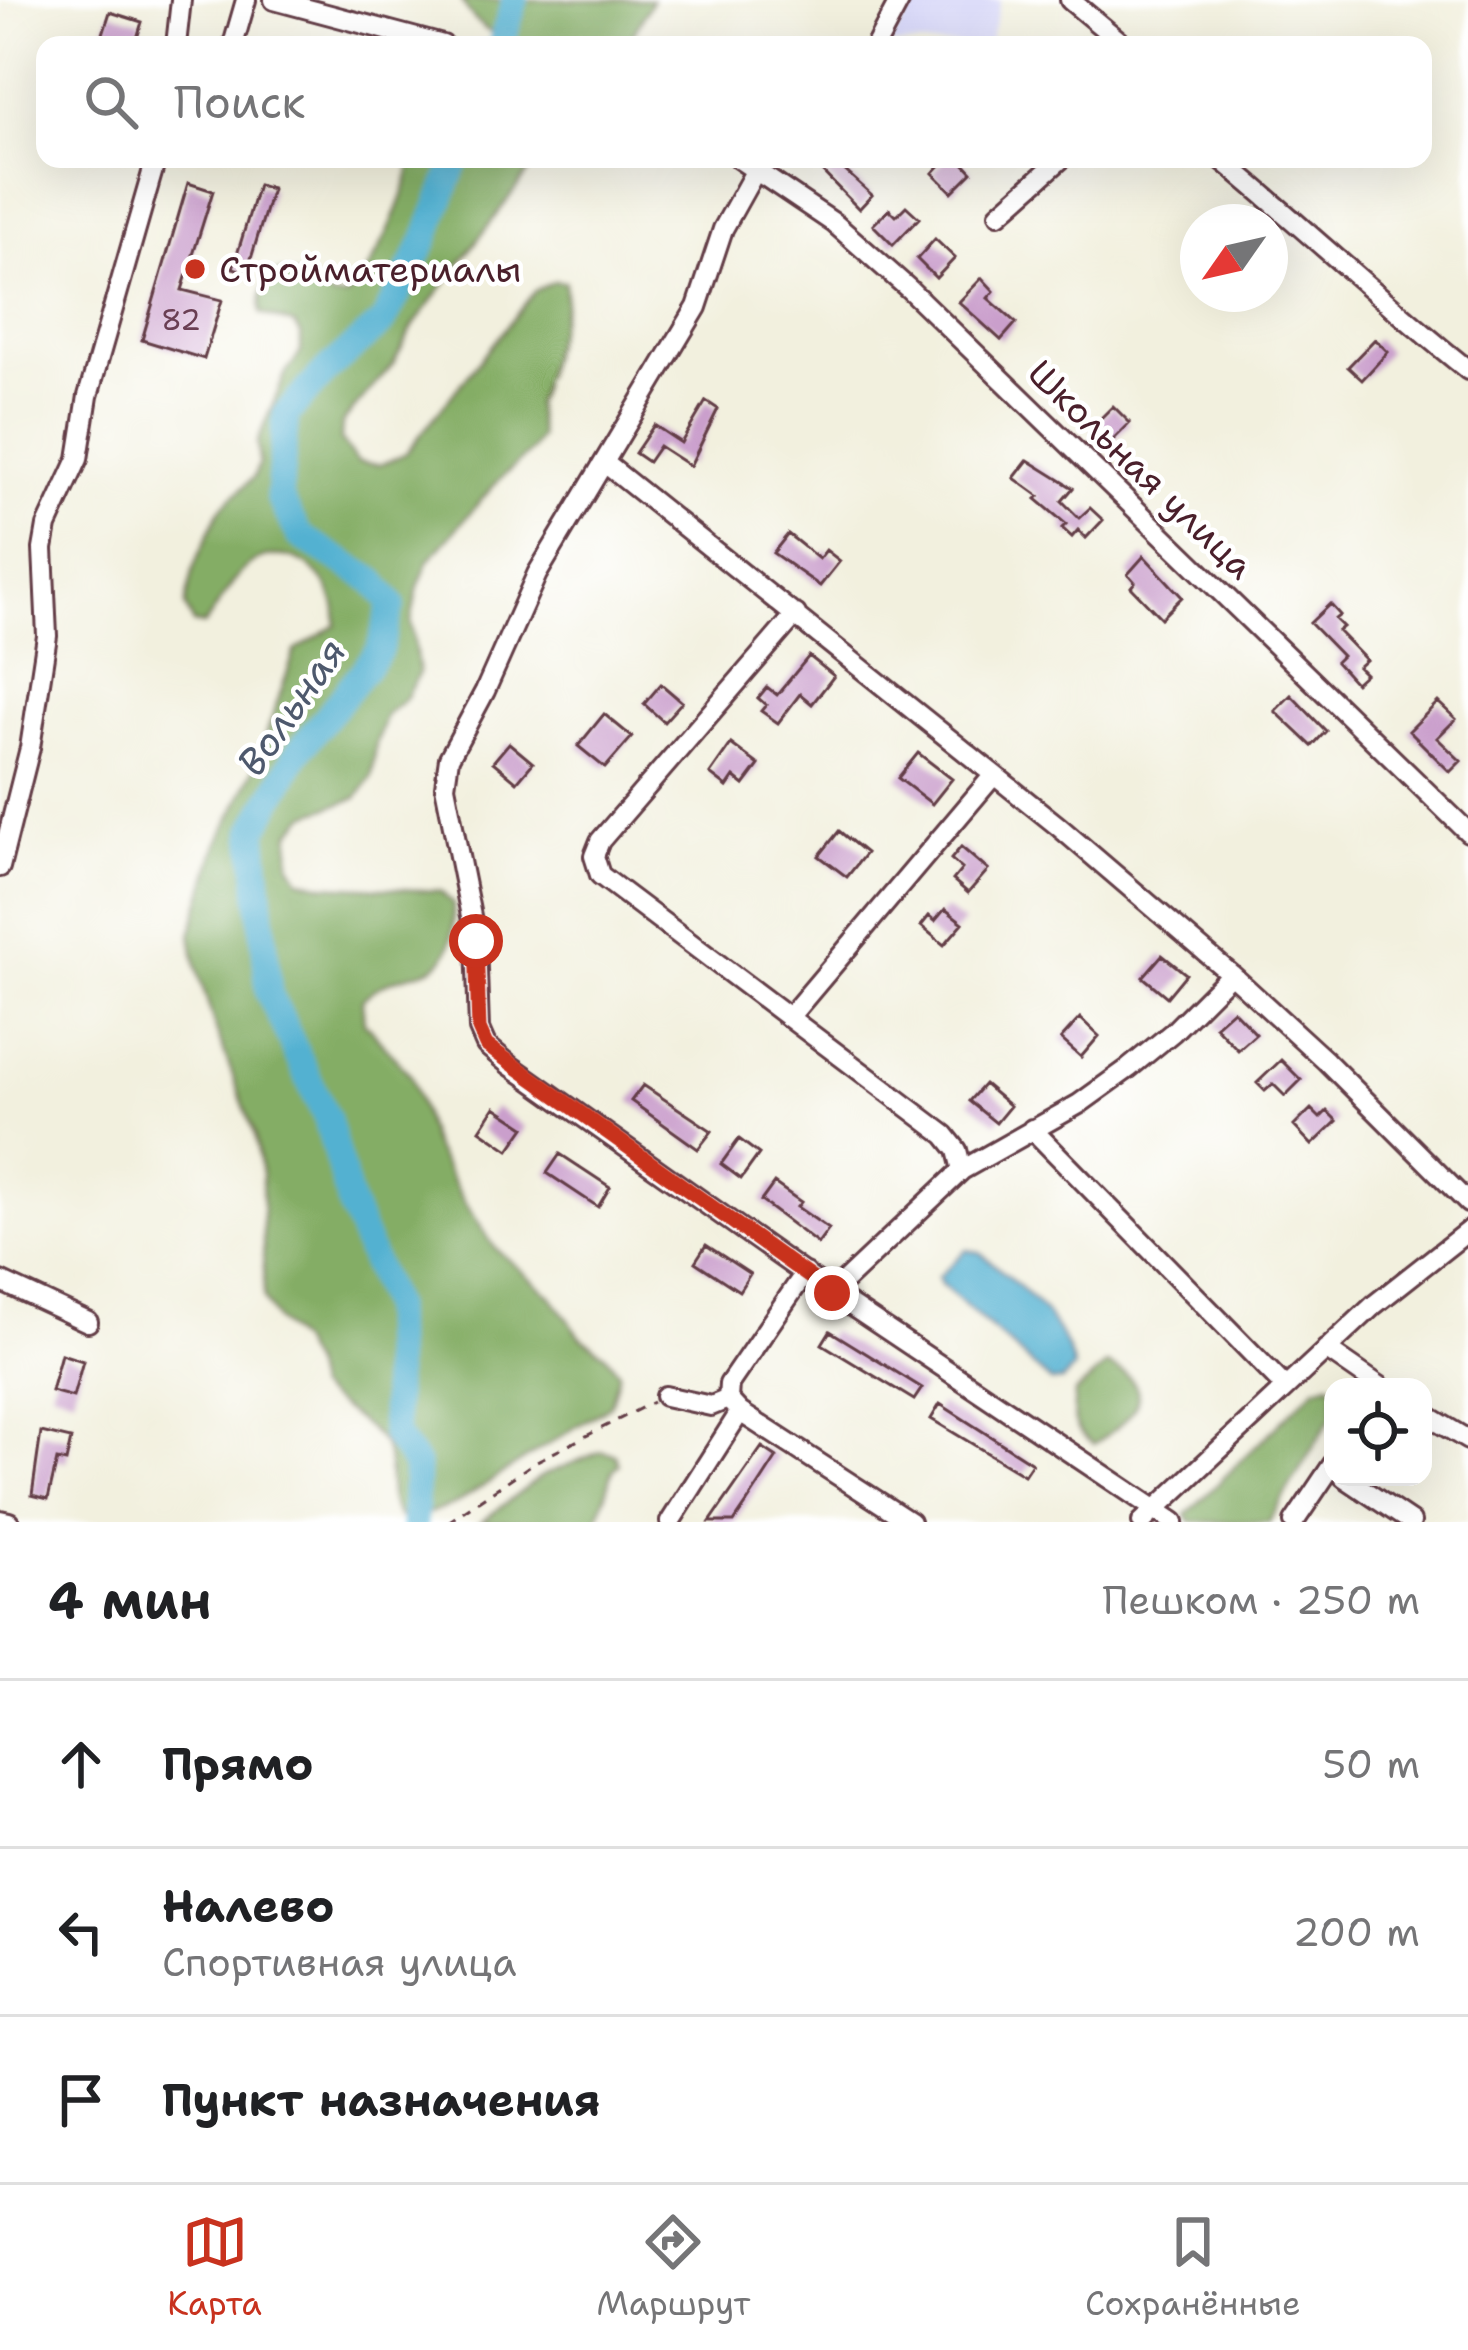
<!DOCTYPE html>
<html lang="ru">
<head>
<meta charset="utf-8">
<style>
  :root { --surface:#fff; --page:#f6f6f6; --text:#202124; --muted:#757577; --line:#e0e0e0; --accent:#c8321e }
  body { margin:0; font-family:"Shantell Sans",sans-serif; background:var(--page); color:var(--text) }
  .controls { position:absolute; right:36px; bottom:36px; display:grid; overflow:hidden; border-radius:24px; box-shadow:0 12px 48px #0002 }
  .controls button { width:108px; height:108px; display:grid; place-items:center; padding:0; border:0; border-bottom:3px solid var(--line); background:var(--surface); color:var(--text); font:60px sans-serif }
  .compass { position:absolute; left:1180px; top:204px; width:108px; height:108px; border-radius:50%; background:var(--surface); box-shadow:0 12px 48px #0002; rotate:236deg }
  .stop { position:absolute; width:36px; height:36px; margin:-27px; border:9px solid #c8321e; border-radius:50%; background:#fff }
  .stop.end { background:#c8321e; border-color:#fff; box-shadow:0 3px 12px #0008 }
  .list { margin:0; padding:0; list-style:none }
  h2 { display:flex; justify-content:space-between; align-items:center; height:156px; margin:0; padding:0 48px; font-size:51px }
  h2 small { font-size:39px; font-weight:400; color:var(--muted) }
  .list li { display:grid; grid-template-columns:78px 1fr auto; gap:36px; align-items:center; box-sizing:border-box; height:168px; padding:0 48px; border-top:3px solid var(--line) }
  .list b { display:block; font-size:45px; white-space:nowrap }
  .list p { margin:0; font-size:39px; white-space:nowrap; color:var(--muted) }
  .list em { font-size:39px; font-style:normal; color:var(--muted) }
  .icon { flex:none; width:66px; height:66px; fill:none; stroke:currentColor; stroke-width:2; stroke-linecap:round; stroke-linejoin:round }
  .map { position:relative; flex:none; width:1468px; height:1522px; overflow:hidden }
  .search { position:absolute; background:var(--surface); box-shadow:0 12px 48px #0002; left:36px; right:36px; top:36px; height:132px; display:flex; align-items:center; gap:30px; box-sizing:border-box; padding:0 42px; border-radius:24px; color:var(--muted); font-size:45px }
  .sheet { height:660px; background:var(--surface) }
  nav { display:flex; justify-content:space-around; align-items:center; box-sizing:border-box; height:168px; border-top:3px solid var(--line); background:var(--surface); font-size:33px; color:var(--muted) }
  nav a { display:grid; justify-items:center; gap:6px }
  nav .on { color:var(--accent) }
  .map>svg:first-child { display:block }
</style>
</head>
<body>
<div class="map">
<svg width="1468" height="1522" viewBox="0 0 1468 1522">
  <rect width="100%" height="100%" fill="#fff"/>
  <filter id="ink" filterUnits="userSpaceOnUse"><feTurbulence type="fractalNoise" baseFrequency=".00833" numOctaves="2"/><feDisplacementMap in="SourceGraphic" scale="24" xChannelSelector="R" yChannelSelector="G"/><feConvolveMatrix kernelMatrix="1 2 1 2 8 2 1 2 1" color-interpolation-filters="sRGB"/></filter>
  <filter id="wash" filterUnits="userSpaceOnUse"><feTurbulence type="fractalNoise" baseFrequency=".004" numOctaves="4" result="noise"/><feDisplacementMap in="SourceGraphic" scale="48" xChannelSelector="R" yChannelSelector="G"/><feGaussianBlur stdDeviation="2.7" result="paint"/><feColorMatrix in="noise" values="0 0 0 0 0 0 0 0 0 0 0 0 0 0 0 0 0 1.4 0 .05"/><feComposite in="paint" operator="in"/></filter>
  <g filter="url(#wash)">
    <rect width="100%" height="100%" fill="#f2f0de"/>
    <path fill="#d7d7f8" d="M913,0H1001L989,45H888L908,17Z"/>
    <path fill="#84ad65" stroke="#676648" stroke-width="3" d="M461,0H652L627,45C566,45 494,63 461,0Z
      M412,159H538L414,325L393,364L342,423L341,441L357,462L380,465L406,453L535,291L555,281L565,282V304L535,405L540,437L530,452L497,482L429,560L418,587L411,622L419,673L404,700L386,715L376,744L372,777L357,798L306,815L291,832L290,863L300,879L323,885L440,891L453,904C457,999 409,953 362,1000L364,1022L411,1076L432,1144L461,1197L495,1248L552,1297L581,1337L605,1354L619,1372L610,1405L452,1506L403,1521C379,1501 397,1465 381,1442C369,1425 332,1403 315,1388L310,1364L299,1344L277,1321L264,1299L262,1176L255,1136L216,1030L196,965L191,934L217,846L253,772L295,651L336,625C341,584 298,542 258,560C234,571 221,605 204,625L194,624L185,606L194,566L220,509L254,477L259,462L257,443L286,373L301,352V334L295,325L261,314C259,293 262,283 279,272L310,279L332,297H346C373,274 408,194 412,159Z
      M1107,1365C1167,1389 1127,1423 1094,1444C1072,1431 1072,1417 1075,1393Z
      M1330,1383L1333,1387V1414L1269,1522H1191L1186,1515L1316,1387Z
      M602,1451L615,1454L619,1464L613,1470L597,1522H481L543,1475Z"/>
    <path fill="#53b1d1" stroke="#4e687e" stroke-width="3" d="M966,1250L980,1252C1018,1286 1062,1317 1074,1369L1062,1381L1051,1382L941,1284L938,1277Z"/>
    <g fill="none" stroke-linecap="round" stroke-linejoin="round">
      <path stroke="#53b1d1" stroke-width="27" d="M501,45L515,0
        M414,1522L416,1465L394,1435L391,1306L350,1204L327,1119L269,993L254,831L297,753L379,651L392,604L374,581L300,536L279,497L286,414L327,370L383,322L424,243L457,159"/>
    </g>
    <g id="blocks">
      <path fill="#ca9fcc" d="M110,12L142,22L135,45L100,43Z
        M810,159H850L841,167L872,195L859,209Z
        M946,159H960L972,172L952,192L933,173Z
        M188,183L213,191L182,290L222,300L204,359L142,340Z
        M258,185L272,189L247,272L233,268Z
        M906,206L919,218L893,245L873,225L889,209L896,216Z
        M935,239L955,258L936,278L917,259Z
        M982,278L994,291L988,298L1016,323L1001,340L959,302Z
        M1375,339L1388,352L1362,380L1348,367Z
        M706,401L718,409L690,466L659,446L648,462L635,453L654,425L681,443Z
        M1113,406L1130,423L1108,445L1091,428Z
        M1028,460L1073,488L1062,501L1079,518L1090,508L1103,520L1086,538L1078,530L1072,537L1062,528L1066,524L1036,499L1039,496L1014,478Z
        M788,534L819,559L826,550L840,561L820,586L773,553Z
        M1144,556L1182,597L1161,618L1131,587L1135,582L1128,574Z
        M1330,604L1340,615L1335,619L1343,627L1338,631L1366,660L1358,667L1365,674L1355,683L1336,662L1342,656L1310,623Z
        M809,656L834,676L812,704L800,694L778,723L761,711L766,705L758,698L767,687L777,695Z
        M661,684L682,702L664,722L644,704Z
        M1291,695L1326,731L1312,746L1275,711Z
        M1438,702L1456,719L1437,738L1461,761L1450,772L1409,731Z
        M604,714L632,737L605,768L578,746Z
        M509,743L533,763L517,782L493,762Z
        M731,744L759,765L744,785L734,777L727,787L710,774Z
        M918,753L952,779L932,804L898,778Z
        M839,831L866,853L847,877L819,856Z
        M961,847L988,870L968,893L953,880L962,869L951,859Z
        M945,909L963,923L944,945L921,926L929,916L935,921Z
        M1162,955L1186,974L1167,997L1143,977Z
        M1233,1010L1256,1034L1238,1050L1215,1026Z
        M1080,1018L1099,1036L1081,1057L1061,1039Z
        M1281,1060L1301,1080L1285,1096L1273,1084L1265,1091L1257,1083Z
        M984,1084L1010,1106L996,1123L969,1101Z
        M643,1085L712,1131L698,1149L631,1101Z
        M495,1107L525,1127L509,1150L480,1130Z
        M1311,1109L1320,1118L1327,1111L1337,1121L1312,1145L1294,1126Z
        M739,1139L759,1154L741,1179L721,1164Z
        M560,1154L610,1187L598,1207L547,1173Z
        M774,1183L801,1202L797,1207L829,1229L818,1244L761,1201Z
        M706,1245L750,1274L739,1291L695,1262Z
        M830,1331L922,1388L914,1400L822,1344Z
        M61,1354L83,1361L73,1397L51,1391Z
        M940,1404L1032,1463L1024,1475L931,1419Z
        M41,1432L71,1439L66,1462L57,1460L48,1499L32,1495Z
        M762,1447L777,1457L749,1500L734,1522H710Z"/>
    </g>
  </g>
  <g filter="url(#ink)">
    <use href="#blocks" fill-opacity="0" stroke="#633e46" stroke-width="3"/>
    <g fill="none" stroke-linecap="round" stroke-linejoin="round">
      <g stroke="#633e46" stroke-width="24">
        <path id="minor" d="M274,0L443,45
          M1070,0L1124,45
          M176,45L181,0
          M233,45L246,0
          M876,45L900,0
          M739,159L834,223L909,289L1468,832
          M762,159L723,229L697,307L537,574L485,691L449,758L445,786L476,941L479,1029L486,1045L511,1066L832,1293L1174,1522
          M1221,159C1305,228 1383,303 1468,370
          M999,214L1061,159
          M606,464L1058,826L1231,974L1326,1061L1468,1203
          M796,614L600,841L594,856L600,875L945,1135L957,1150L962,1170
          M0,867L30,748L47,636L43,549L47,526L78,459L88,396L156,159
          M791,1015L993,776
          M1032,1129L1285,1387
          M805,1273L729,1384L728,1399L740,1412L910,1522
          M0,1281L88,1322
          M832,1293L962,1170L1079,1104L1129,1068L1173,1032L1231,974
          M1326,1349L1381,1387
          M665,1396L711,1406L728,1399
          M1423,1413L1468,1440
          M1344,1477L1411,1522
          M0,1520L9,1522
          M670,1522L740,1412
          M1142,1522L1374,1305L1468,1231
          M1294,1522L1333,1464"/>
      </g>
      <path stroke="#633e46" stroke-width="3" stroke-dasharray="9 9" stroke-linecap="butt" d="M448,1522L535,1462L653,1402"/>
      <use href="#minor" stroke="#fff" stroke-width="18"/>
    </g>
  </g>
  <g fill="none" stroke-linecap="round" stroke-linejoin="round" filter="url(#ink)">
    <path stroke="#c8321e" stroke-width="15" d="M476,941L479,1029L486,1045L832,1293"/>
  </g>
  <circle fill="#c8321e" stroke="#fff" stroke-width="4.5" cx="195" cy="269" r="12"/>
  <g text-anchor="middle" stroke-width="9" stroke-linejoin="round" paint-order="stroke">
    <g font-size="30" fill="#6a3f53">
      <text x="181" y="330">82</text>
    </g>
    <g font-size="36" fill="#4a1f2b" stroke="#fff" text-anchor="start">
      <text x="219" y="282">Стройматериалы</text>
    </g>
    <g font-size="36" fill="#4a1f2b" stroke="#fff">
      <text transform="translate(1141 469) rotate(44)" y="13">Школьная улица</text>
    </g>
    <g font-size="39" font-style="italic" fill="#4e596d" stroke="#fff">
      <text transform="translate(291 707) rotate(-55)" y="14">Вольная</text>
    </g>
  </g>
</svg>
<div class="controls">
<button><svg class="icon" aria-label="locate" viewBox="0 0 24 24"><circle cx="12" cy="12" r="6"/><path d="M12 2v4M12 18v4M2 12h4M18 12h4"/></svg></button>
</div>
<svg class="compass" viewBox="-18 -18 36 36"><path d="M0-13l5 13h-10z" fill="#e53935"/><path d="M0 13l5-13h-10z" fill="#757577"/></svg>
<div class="stop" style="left:476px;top:941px"></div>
<div class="stop end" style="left:832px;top:1293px"></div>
<div class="search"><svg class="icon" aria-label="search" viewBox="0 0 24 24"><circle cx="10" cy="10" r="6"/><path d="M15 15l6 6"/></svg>Поиск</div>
</div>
<section class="sheet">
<h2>4 мин<small>Пешком · 250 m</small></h2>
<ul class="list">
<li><svg class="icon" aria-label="ahead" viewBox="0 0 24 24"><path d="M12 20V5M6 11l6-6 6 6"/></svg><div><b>Прямо</b></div><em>50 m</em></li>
<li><svg class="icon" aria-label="left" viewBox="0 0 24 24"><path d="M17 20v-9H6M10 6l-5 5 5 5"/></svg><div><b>Налево</b><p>Спортивная улица</p></div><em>200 m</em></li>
<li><svg class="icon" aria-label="arrive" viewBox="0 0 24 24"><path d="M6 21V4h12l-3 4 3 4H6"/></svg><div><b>Пункт назначения</b></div></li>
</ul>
</section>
<nav>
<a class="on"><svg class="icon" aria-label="map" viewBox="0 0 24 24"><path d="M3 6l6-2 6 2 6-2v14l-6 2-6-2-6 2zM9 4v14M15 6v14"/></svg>Карта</a>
<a><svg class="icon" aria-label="directions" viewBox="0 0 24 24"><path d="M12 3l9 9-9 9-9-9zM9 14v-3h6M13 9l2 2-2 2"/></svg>Маршрут</a>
<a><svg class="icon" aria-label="saved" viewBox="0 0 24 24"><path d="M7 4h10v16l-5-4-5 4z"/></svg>Сохранённые</a>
</nav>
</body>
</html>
